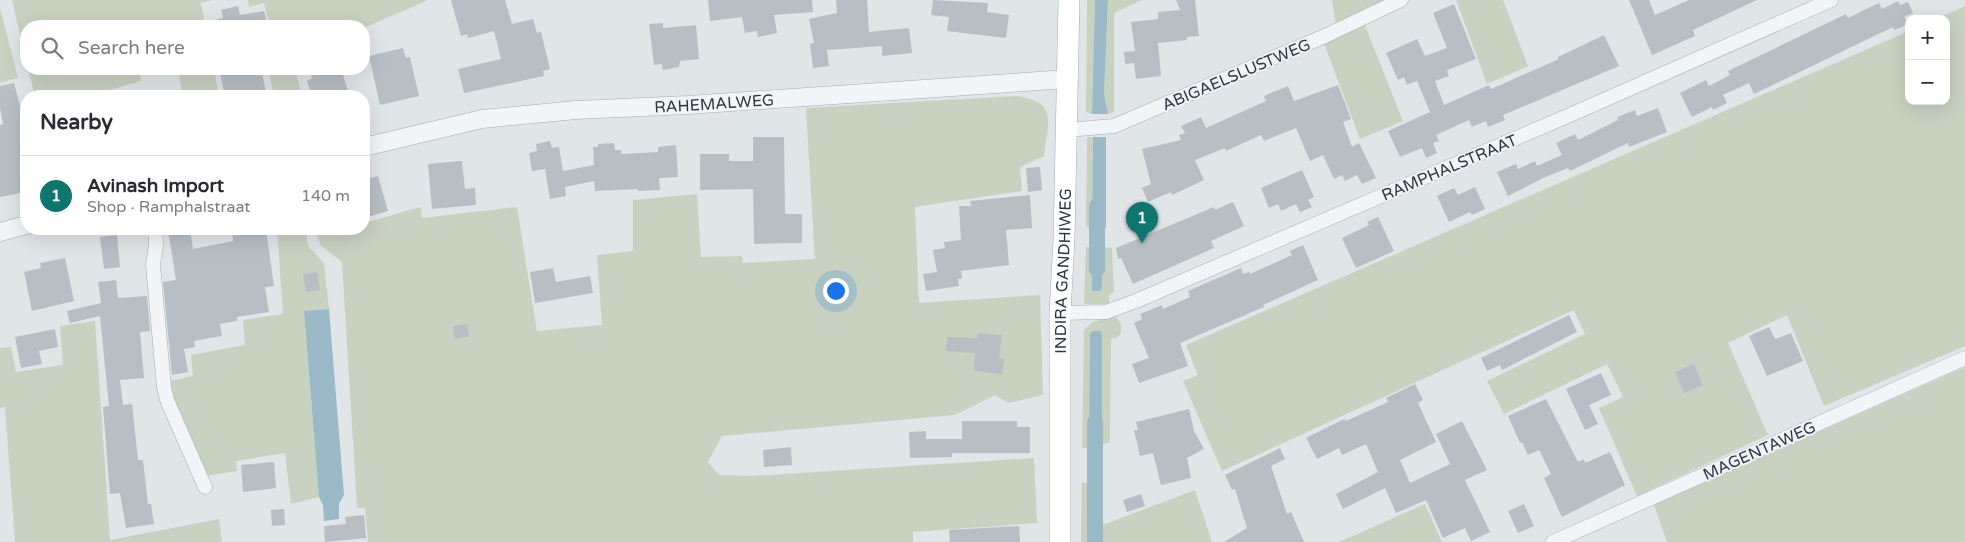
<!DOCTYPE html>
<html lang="en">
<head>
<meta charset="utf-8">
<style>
  :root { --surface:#fff; --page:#f7f7f7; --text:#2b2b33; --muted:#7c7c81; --line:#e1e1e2; --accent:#0f766e }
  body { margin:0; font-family:"Varela Round",sans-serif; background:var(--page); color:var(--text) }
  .controls { position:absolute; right:15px; top:15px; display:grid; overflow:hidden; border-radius:10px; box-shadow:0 5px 20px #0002 }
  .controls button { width:45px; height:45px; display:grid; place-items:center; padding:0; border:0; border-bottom:1px solid var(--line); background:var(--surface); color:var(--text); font:25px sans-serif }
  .you { position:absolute; left:835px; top:290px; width:18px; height:18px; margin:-12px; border:4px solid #fff; border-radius:50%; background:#1a73e8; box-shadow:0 0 0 8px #1a73e833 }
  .badge { display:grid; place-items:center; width:32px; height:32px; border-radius:50%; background:var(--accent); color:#fff; font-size:16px; font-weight:700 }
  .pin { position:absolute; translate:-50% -41px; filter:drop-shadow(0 1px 2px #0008) }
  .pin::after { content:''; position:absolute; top:26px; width:18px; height:15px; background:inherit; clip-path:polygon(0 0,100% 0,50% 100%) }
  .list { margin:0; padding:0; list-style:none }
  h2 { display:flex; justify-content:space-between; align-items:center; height:65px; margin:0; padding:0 20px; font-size:21px }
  h2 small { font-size:16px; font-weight:400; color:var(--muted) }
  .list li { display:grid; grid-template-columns:32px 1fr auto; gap:15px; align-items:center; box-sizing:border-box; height:80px; padding:0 20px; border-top:1px solid var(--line) }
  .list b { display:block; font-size:19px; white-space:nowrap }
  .list p { margin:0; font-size:16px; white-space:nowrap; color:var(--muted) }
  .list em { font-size:16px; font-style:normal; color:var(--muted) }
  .icon { flex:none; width:28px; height:28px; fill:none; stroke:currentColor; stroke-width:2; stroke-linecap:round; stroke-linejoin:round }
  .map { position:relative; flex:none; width:1965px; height:542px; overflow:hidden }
  .search { position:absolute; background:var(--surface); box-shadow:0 5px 20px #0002; left:20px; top:20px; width:350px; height:55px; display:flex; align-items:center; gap:12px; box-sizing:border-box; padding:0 18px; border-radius:20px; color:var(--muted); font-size:19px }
  .panel { position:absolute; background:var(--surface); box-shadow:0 5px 20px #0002; left:20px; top:90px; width:350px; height:145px; border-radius:20px }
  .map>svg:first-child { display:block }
</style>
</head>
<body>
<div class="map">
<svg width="1965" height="542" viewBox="0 0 1965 542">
  <rect width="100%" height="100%" fill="#e0e5e8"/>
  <path fill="#c8d2c1" d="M12,0H212L201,3L205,26H26V60Z
    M248,0H426V1L364,28L270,26L264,3L249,7Z
    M1087,0H1095L1092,114L1086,112Z
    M1108,0H1142L1114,13V112L1108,114L1104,94Z
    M1332,0H1390L1336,25Z
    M1456,0H1503L1528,66L1487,84Z
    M1965,6V346L1824,406L1787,315L1728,343L1768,435L1637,496L1599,408L1623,397L1607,364L1504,414L1487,381L1585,334L1574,310L1222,471L1183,381L1198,375L1186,345L1909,31V101H1946V19H1936Z
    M0,8L18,78L0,83Z
    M1364,23L1403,121L1360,139L1323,41Z
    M28,69H139L141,81L89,96H35Z
    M178,69H214L219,96H183Z
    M268,69H295L302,96H274Z
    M1016,96C1059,102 1048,122 1044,156L1020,167L1022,191L915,207L919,303L1040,295L1043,395L1008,403L995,395L955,415L722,436L708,462L719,475L753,476L1034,458L1037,523L913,532V542H368L365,508H357L342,262L321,246L315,229H364V223L421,207L422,218L517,207L537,331L602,325L597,255L633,251V200L697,194L701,257L742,256L743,263L815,259L806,108Z
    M1087,137H1093L1092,228H1088L1086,225Z
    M277,229H305L308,246L324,263L329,309L304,311L319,497L291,504L285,453L236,461L237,471L205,476L171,396L170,381L193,376L191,355L245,345L243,320L283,314Z
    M1086,247H1092V291L1102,288V247L1112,248L1114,292L1109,295V304H1084Z
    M1115,315L1121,324V333L1117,338L1111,339L1110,442L1100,445L1102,441V335L1093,331L1090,335V445L1087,448H1082L1084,330L1093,322Z
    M95,321L110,540L219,519L222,542H15L5,407L0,408V348L11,347L16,372L63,365L60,326Z
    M1965,367V542H1667L1654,505Z
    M1082,483H1090L1088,542H1081Z
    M1195,490L1212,542H1100V526Z
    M1425,504L1442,542H1339Z"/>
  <path fill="#9cb9c7" d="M1095,0H1108L1104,94L1108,114H1092Z
    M1093,137H1106V228H1092Z
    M1092,247H1102V288L1100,291H1092Z
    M329,309L344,495L339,504V519L324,521L323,505L319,497L304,311Z
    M1093,331H1101L1102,335V441L1100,445H1090L1089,441L1090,334Z
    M1091,455H1102V472H1089V457Z
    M1090,483H1103L1100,542H1088Z"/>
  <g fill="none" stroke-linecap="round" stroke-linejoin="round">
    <path stroke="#9cb9c7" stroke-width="16" d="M1097,269V206
      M1095,542V423"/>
  </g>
  <path fill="#b7bfc5" d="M451,0H505L512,24L533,19L537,33L541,32L550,69L543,71L544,76L464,93L458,69L501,59L494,31L468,38L467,34L461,36Z
    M708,0H812L813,12L774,15L777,33L758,37L757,31L745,33L742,17L710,21Z
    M836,0H867L869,32L909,28L912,53L882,56V46L827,50L829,66L813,68L810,44L814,43L809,19L837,13Z
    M933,0L988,3L987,12L1009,15L1006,38L947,31L949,17L931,15Z
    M1176,0H1195L1199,36L1187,37V40L1158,43L1161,76L1136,79L1134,63L1125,64L1124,52L1135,51L1131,22L1158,19V12L1180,10Z
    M1629,0H1649L1655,15L1689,0H1757L1693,30L1695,36L1652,55Z
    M1898,1L1900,5L1908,2L1913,13L1904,17L1908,24L1894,30L1893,27L1754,94L1749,83L1723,95L1727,103L1713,110L1712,107L1692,117L1680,93L1706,80L1709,86L1730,75L1728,71L1846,14L1848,18L1879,3L1882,9Z
    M1454,4L1476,59L1447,70L1449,76L1435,81L1444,105L1489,85L1491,89L1559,59L1558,57L1604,35L1619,66L1503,115L1505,120L1488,127L1486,121L1472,127L1469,120L1436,135L1439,141L1433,143L1437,153L1426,158L1422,148L1400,157L1388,131L1430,112L1417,81L1407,85L1404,77L1398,80L1386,53L1417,39L1425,56L1447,48L1433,13Z
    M238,6L240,15L264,11L267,22L254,26H212V21L223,18L221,10Z
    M663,23V28L696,25L699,59L680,61L679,67L663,70L662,64L654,65L649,24Z
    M403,48L406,58L410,57L419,96L380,105L369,56Z
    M219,69H261L267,96H225Z
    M309,69H341L349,94L339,96H312L307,81L312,78Z
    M14,83L26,128V192L0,197V125L3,124L0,108V86Z
    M1338,85L1351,119L1343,122L1352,147L1359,143L1376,178L1362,184L1357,175L1345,181L1342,175L1334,179L1323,155L1310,161L1296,128L1264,141L1261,135L1226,151L1225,148L1195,160L1204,180L1172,195L1171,192L1148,202L1142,188L1151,184L1142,149L1181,140L1179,135L1185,133L1181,126L1201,117L1206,128L1266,101L1264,96L1288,86L1294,101Z
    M1658,108L1667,132L1629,147L1628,143L1570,171L1568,168L1543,178L1508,196L1497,172L1516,164L1518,169L1535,161L1537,166L1562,155L1556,143L1575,134L1578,140L1618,120L1617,117L1635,110L1637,116Z
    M753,137H784L785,214H802V243L754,244L753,189L700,190V154H729V161H753Z
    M550,141L552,148L559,147L563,171L594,165L593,147H598V144L614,143L615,150H621V154L658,152V147L676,145L678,177L659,178L660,190L638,191L637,189L595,191L594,181L565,187L566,196L550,199L545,169L532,171L529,153L537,151L536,144Z
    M462,161L465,189L475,188L476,205L432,209L428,164Z
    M1040,167L1042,190L1028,192L1026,168Z
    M1302,170L1314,197L1308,200L1312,207L1300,212L1296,204L1281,211L1278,204L1269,208L1261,188Z
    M378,176L388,211L368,217L364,204V180Z
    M1475,187L1485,209L1472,215L1470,212L1449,222L1437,196L1454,188L1458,195Z
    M1030,195L1032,228L1006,230L1009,265L961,271L962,278L958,279L959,286L926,291L923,274L937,272L933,250L945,248L944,242L961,240L959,206H971L970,201Z
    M1233,202L1244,226L1211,241L1214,248L1133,284L1121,258L1118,259L1116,248L1214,207L1215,210Z
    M1378,217L1394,251L1356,268L1342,238L1369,225L1367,222Z
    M168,229H190L193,249L233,241L232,229H266L274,286L265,287L269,312L237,317V321L220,324L222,336L194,341L195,347L184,349L188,372L172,375L163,282L176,280Z
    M117,235L120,267L104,269L100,237Z
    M1303,245L1318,280L1263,305L1264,307L1180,343L1188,366L1139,383L1132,364L1149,358L1134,323L1142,319L1140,314L1162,305L1163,309L1190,297L1188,291L1241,268L1243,274L1249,272L1250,274L1292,255L1290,251Z
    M65,258L74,301L32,311L24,272L41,268L40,263Z
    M553,268L556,282L590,276L593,293L535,303L530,272Z
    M317,272L320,290L306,292L303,274Z
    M116,280L118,298L147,296L150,331L140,332L144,378L120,380L123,405L132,404L138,460H143L148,504H151L154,524L126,528L120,493L110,494L103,407L109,406L100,316L70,323L67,311L101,303L98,282Z
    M1569,315L1577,332L1502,370L1500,365L1487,371L1481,358Z
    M467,324L469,336L455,339L453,326Z
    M1769,327L1775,339L1791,333L1803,361L1767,376L1749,336Z
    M55,329L58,347L39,351L42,364L21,368L15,337Z
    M978,333L1002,335L999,358L1004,359L1002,374L974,371L975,353L946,351L947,337L977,338Z
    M1694,364L1703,385L1684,393L1675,372Z
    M1601,373L1611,395L1589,405L1598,424L1585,430L1566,389Z
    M1415,384L1423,400L1418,403L1436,442L1400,460L1410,483L1450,464L1436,434L1462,421L1487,470L1465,480L1490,532L1471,541L1465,528L1443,538L1426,500L1396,513L1385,488L1343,509L1336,494L1378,472L1366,444L1342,455L1339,448L1317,459L1306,438L1344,419L1346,421L1388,402L1386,398Z
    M1546,399L1578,462L1584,459L1585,463L1610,452L1625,485L1562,517L1544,478L1551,474L1539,450L1528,455L1522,442L1520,443L1508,416Z
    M1189,409L1194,431L1204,449L1187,458L1191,478L1161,485L1153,453L1140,456L1134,430H1138L1136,422Z
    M962,421H1017V427H1030V453H952V457L910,458L909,432L926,431V439H962Z
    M791,447L792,465L764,467L763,450Z
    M1280,448L1285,459L1271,466L1287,514L1291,512L1304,542H1224L1247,528L1235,489L1232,490L1225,475Z
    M274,462L276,488L243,492L241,465Z
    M1141,494L1145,506L1127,512L1123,500Z
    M1524,504L1534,526L1518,533L1508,511Z
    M284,509L285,525L272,526L271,510Z
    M364,515L366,538L325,542L324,526L346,524L345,517Z
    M1019,526L1020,542H950L949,530Z"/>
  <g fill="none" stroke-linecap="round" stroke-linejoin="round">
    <g stroke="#a5adb2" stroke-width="15">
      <path id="minor" d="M1067,130L1114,126L1325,36L1401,0
        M155,229L156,244L153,265L164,387L167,400L205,487
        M1060,313L1106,312L1136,301L1570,115L1831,0
        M1553,542L1965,358"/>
    </g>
    <g stroke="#a5adb2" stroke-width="19">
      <g id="tertiary">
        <path id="s1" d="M364,147L482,119L576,110L688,105L1068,79"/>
        <path d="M0,232L26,225"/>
      </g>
    </g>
    <g stroke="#9fabb3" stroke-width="22">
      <g id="primary">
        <path id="s2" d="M1060,542V313L1064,239L1069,0"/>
      </g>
    </g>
    <use href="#minor" stroke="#f2f5f7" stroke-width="14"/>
    <use href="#tertiary" stroke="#f2f5f7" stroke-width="18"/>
    <use href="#primary" stroke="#fff" stroke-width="21"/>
  </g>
  <g text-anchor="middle" stroke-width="4" stroke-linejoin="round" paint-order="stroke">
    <g font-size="16" fill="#29353f" stroke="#eff3f6">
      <text transform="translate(1236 74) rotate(-23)" y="6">ABIGAELSLUSTWEG</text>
      <text dy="6" stroke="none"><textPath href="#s1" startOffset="354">RAHEMALWEG</textPath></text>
      <text transform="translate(1449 167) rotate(-23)" y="6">RAMPHALSTRAAT</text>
      <text dy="6" stroke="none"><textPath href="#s2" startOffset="271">INDIRA GANDHIWEG</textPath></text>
      <text transform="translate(1759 450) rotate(-24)" y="6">MAGENTAWEG</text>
    </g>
  </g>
</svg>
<div class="controls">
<button>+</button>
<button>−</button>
</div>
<div class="you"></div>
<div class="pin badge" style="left:1142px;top:243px">1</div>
<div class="search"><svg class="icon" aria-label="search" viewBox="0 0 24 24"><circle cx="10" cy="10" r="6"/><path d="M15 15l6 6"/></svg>Search here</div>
<section class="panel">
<h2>Nearby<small></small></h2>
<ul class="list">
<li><span class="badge">1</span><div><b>Avinash Import</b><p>Shop · Ramphalstraat</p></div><em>140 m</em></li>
</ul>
</section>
</div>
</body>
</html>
